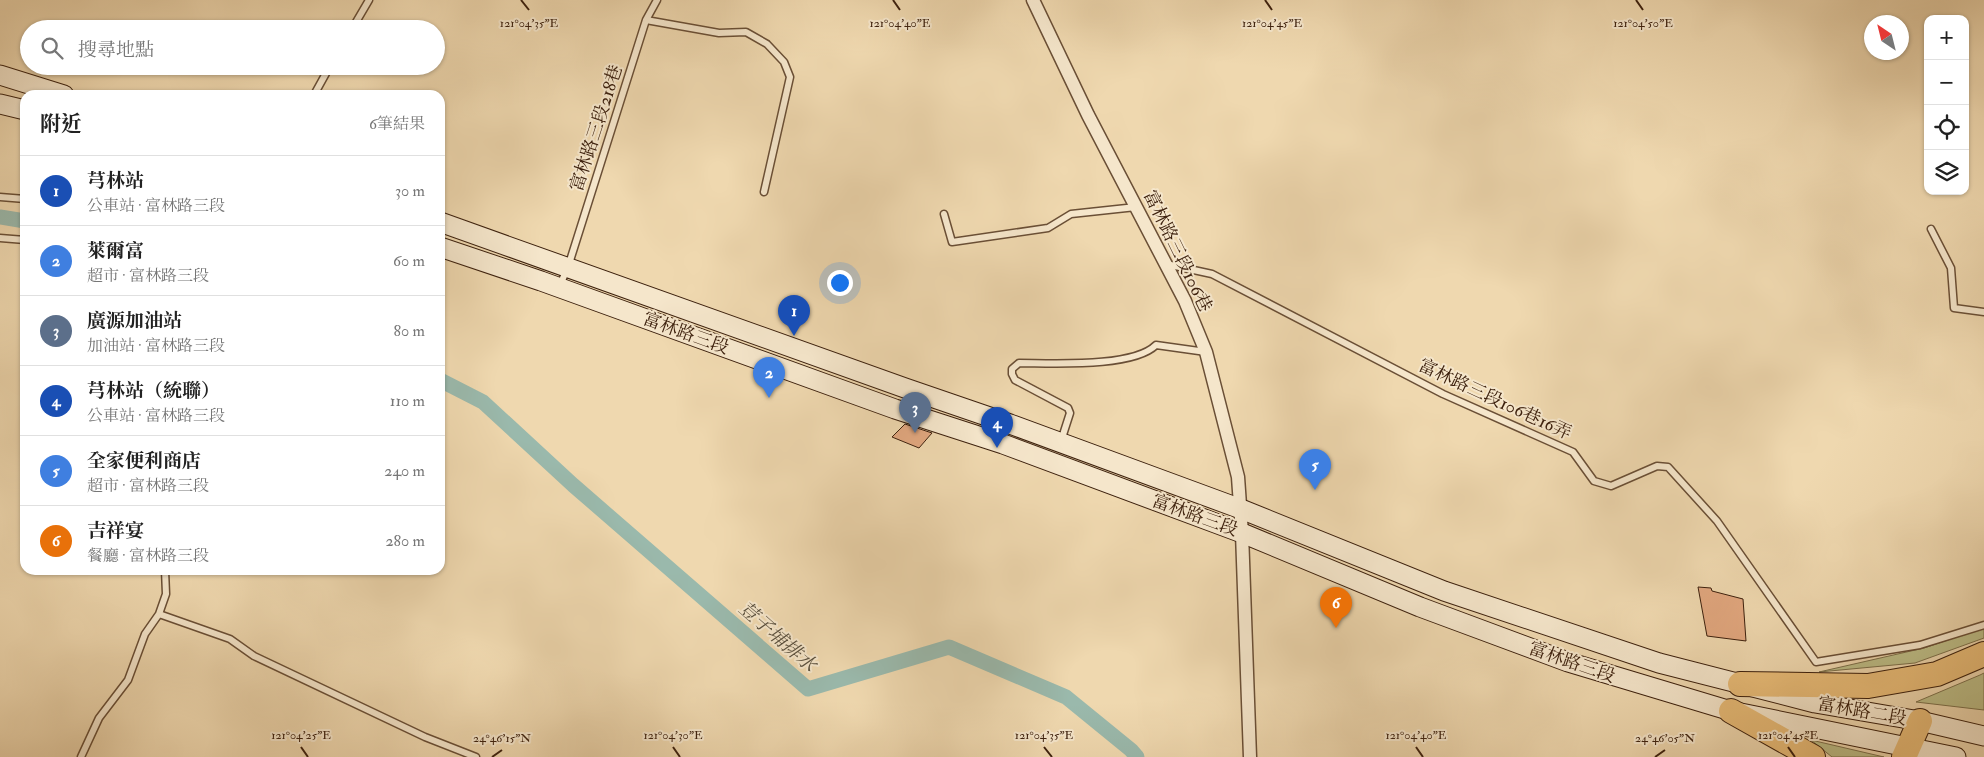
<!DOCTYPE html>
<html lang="zh-TW">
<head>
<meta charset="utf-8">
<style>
  :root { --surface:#fff; --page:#f6f6f6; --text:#222; --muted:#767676; --line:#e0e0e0; --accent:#111827 }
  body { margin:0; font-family:"IM FELL Double Pica","Noto Serif TC",serif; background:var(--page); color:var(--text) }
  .controls { position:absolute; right:15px; top:15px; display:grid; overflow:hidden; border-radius:10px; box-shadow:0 1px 4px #0004 }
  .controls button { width:45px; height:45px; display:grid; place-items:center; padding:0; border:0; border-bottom:1px solid var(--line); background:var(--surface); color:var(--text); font:25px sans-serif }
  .compass { position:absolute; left:1864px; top:15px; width:45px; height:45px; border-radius:50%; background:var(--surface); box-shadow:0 1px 4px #0004; rotate:325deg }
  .you { position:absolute; left:839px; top:282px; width:18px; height:18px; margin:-12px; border:4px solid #fff; border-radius:50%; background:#1a73e8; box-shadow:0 0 0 8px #1a73e833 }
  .badge { display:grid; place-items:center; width:32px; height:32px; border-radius:50%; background:var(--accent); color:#fff; font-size:16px; font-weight:700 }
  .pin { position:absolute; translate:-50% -41px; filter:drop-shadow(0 1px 2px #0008) }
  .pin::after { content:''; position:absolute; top:26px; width:18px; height:15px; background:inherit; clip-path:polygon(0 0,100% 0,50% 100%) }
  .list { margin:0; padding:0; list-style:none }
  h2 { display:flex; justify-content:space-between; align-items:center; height:65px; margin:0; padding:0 20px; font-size:21px }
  h2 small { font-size:16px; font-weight:400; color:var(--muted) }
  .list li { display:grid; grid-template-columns:32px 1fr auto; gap:15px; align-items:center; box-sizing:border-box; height:70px; padding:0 20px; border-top:1px solid var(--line) }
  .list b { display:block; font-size:19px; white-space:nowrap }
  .list p { margin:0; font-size:16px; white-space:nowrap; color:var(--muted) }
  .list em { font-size:16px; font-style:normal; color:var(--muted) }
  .icon { flex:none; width:28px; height:28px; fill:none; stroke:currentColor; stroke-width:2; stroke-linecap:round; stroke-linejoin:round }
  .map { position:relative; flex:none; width:1984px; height:757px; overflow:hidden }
  .search { position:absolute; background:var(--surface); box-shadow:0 1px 4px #0004; left:20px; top:20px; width:425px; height:55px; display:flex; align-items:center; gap:12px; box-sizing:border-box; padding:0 18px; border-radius:28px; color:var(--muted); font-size:19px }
  .panel { position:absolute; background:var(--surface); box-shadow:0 1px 4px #0004; left:20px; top:90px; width:425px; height:485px; border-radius:15px }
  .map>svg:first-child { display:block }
</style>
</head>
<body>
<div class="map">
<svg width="1984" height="757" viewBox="0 0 1984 757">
  <rect width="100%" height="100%" fill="#efd8af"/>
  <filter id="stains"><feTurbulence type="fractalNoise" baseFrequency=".004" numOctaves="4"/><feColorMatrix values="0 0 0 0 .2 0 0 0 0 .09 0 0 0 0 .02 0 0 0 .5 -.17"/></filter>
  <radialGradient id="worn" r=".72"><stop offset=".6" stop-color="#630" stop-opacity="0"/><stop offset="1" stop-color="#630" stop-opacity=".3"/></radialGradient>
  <path fill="#bdbe88" stroke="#7d704b" d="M1984,628V638L1915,663L1819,672L1924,648Z
    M1984,673V710L1916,702L1980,675Z
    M1811,740L1884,757H1832Z"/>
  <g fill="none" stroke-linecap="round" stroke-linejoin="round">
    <path stroke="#9ab9ac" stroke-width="15" d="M0,217L25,221
      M440,380L483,402L573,485L808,689L949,647L1066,697L1131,750L1137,757"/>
  </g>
  <path fill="#e2a880" stroke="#3d210e" d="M905,424L932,433L919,448L892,437Z
    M1698,587L1711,588L1712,591L1743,599L1746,641L1707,636Z"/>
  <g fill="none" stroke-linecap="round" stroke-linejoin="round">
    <g stroke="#6a4f36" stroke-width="9">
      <path id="lane" d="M646,20L719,33L746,32L767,44L784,62L790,77L764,192
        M352,29L369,0
        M314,95L330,66
        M0,197L25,199
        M944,214L952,242L1048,228L1071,214L1136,207
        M1931,229L1951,268L1954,308L1984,312
        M0,238L25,240
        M1166,264L1212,274L1443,394L1573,452L1594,481L1611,486L1657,466L1668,467L1717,521L1816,662L1920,645L1984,625
        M560,285L568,267L646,20L657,0
        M1061,441L1070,413L1068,408L1015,380L1012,374V369L1019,363C1052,363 1133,368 1156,345L1206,352
        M159,614L230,639L254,656L425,737L476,757
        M81,757L99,718L128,680L145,634L159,614L166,594L165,570"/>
    </g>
    <g stroke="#6a4f36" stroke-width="15">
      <path id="street" d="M1033,0L1088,115L1185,301L1206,352L1238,477L1242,533L1250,757"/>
    </g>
    <g stroke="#3d210e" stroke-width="21">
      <path id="secondary" d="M0,75L64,95
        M0,104L25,110
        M440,222L905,388L1010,424L1241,509L1444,591L1659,663L1815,703L1920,721L1984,736
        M440,247L541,281L895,409L1003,444L1242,533L1420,607L1568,662L1731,711L1956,757"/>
    </g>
    <g stroke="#3d210e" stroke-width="26">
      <path id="highway" d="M1740,684L1868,686L1937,674L1984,654
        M1731,711L1813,757
        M1904,757L1920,721"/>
    </g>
    <use href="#lane" stroke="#f5e6cb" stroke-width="6"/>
    <use href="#street" stroke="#f5e6cb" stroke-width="12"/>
    <use href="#secondary" stroke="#f5e6cb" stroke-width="19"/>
    <use href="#highway" stroke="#e8bc78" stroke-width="24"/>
  </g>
  <path fill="none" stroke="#3d210e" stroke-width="2" d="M521,0L529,10M893,0L900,10M1265,0L1272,10M1636,0L1643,10M301,747L308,757M673,747L680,757M1044,747L1052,757M1416,747L1423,757M1788,747L1795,757M492,757L502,750M1655,757L1665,750"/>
  <g text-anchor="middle" stroke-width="4" stroke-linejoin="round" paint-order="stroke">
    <g font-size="18" fill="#3d210e" stroke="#f5e6cb">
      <text transform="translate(596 128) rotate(-72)" y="6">富林路三段218巷</text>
      <text transform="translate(1178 251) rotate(64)" y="6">富林路三段106巷</text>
      <text transform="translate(686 333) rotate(20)" y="6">富林路三段</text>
      <text transform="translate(1495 399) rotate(25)" y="6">富林路三段106巷16弄</text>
      <text transform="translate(1195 515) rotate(20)" y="6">富林路三段</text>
      <text transform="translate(1572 662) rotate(19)" y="6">富林路三段</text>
      <text transform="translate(1862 711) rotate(10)" y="6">富林路二段</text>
    </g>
    <g font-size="19" font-style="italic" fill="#594f3d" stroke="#f5e6cb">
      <text transform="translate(778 636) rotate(41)" y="7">荳子埔排水</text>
    </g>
  </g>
  <g font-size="12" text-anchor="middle" fill="#3d210e" stroke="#f5e6cb" stroke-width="4" stroke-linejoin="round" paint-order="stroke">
    <text x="1643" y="27">121°04'50"E</text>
    <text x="529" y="27">121°04'35"E</text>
    <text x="900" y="27">121°04'40"E</text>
    <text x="1272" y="27">121°04'45"E</text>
    <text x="301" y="739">121°04'25"E</text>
    <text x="673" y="739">121°04'30"E</text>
    <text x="1044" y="739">121°04'35"E</text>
    <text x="1416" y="739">121°04'40"E</text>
    <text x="1788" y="739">121°04'45"E</text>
    <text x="502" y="742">24°46'15"N</text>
    <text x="1665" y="742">24°46'05"N</text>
  </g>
  <rect width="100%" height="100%" filter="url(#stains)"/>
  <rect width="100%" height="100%" fill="url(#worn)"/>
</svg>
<div class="controls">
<button>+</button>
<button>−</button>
<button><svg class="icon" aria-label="locate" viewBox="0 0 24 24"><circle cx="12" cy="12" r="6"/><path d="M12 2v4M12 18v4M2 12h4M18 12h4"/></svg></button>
<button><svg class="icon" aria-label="layers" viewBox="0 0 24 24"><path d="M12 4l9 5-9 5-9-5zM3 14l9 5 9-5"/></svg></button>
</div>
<svg class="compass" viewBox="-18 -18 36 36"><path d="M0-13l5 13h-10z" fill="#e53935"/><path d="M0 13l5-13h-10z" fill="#767676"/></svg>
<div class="you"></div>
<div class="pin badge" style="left:794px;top:336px;background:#1a4fb4">1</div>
<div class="pin badge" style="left:769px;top:398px;background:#3f7fe0">2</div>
<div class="pin badge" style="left:915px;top:433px;background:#5c6f8a">3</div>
<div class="pin badge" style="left:997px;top:448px;background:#1a4fb4">4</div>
<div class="pin badge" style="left:1315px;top:490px;background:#3f7fe0">5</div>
<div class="pin badge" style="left:1336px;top:628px;background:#e8710a">6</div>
<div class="search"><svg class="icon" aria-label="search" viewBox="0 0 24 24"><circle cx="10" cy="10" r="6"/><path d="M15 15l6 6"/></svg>搜尋地點</div>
<section class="panel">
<h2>附近<small>6筆結果</small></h2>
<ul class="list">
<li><span class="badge" style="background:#1a4fb4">1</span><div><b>芎林站</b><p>公車站 · 富林路三段</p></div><em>30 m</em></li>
<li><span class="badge" style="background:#3f7fe0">2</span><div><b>萊爾富</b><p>超市 · 富林路三段</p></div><em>60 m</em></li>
<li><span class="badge" style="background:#5c6f8a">3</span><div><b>廣源加油站</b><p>加油站 · 富林路三段</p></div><em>80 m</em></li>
<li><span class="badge" style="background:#1a4fb4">4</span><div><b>芎林站（統聯）</b><p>公車站 · 富林路三段</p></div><em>110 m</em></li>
<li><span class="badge" style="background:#3f7fe0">5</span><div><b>全家便利商店</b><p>超市 · 富林路三段</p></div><em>240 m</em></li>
<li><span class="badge" style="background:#e8710a">6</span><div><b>吉祥宴</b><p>餐廳 · 富林路三段</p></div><em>280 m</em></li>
</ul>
</section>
</div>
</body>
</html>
